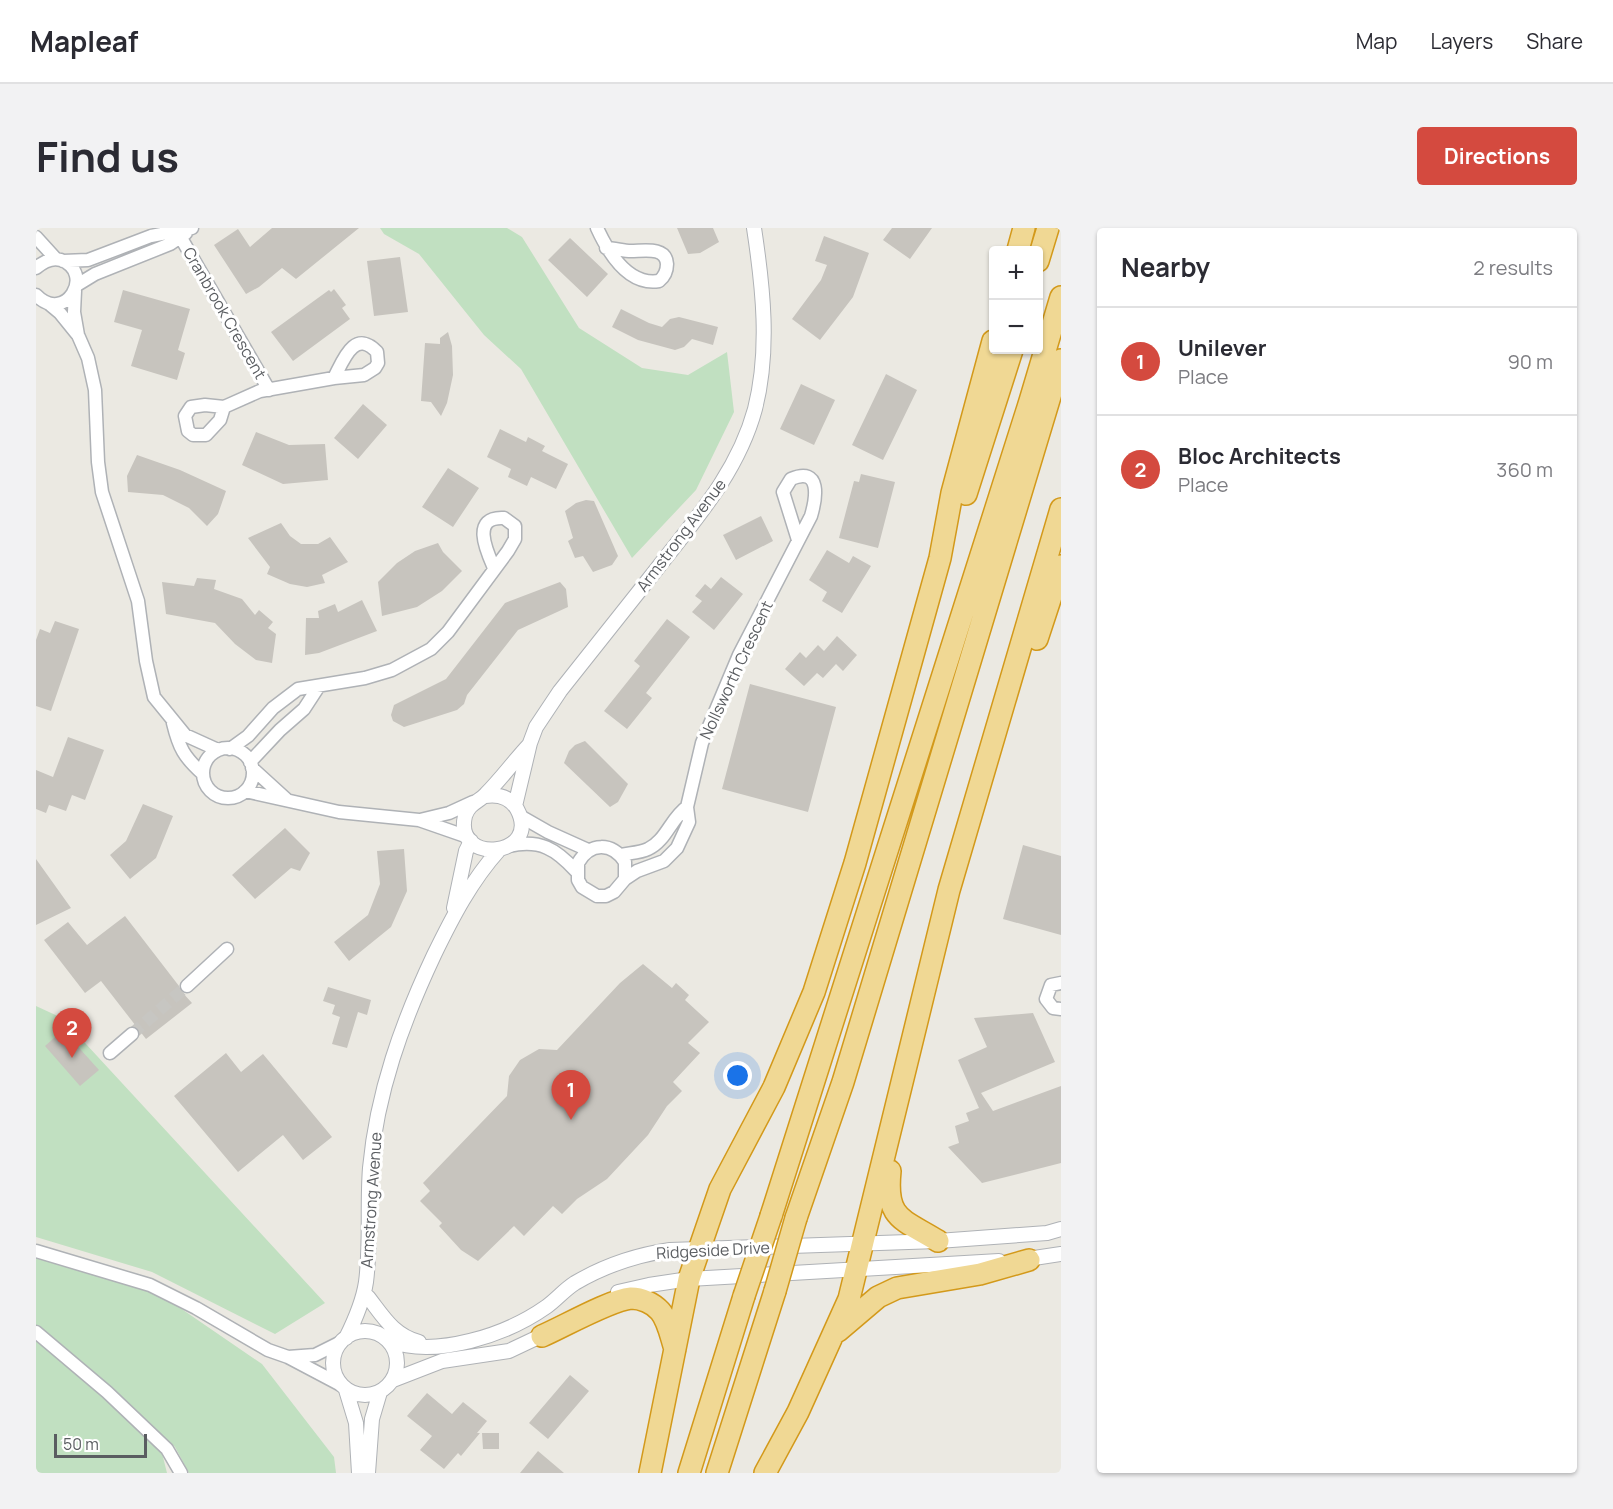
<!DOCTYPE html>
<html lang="en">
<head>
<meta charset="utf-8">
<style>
  :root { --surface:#fff; --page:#f2f2f3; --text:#2b2b33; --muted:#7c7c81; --line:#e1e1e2; --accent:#d44a3f }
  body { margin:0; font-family:Manrope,sans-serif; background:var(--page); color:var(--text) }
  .controls { position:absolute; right:18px; top:18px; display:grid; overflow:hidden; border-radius:6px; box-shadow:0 2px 4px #0004 }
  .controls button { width:54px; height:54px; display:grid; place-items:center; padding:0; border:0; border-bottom:2px solid var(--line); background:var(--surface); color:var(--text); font:30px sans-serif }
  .scale { position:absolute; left:18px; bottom:15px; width:93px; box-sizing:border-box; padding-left:6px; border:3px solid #5a5d61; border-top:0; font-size:16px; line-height:21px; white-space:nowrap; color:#5a5d61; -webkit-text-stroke:4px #fff; paint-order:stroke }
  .you { position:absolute; left:702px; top:848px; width:21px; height:21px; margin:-15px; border:4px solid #fff; border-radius:50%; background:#1a73e8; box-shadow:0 0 0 9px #1a73e833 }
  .badge { display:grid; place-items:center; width:39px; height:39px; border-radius:50%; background:var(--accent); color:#fff; font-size:20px; font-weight:700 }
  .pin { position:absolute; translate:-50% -50px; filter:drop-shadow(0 2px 3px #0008) }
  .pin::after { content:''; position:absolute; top:32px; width:21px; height:18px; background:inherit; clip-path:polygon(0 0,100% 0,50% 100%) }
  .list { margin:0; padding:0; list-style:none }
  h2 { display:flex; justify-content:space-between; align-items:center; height:78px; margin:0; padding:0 24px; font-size:26px }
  h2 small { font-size:20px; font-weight:400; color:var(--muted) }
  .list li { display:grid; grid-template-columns:39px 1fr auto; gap:18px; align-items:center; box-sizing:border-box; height:108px; padding:0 24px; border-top:2px solid var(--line) }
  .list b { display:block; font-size:22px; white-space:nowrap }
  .list p { margin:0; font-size:20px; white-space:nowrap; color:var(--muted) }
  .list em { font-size:20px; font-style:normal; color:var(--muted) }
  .map { position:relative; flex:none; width:1025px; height:1245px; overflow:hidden; border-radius:6px }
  header { display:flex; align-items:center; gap:36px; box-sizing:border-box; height:84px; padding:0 30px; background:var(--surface); border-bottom:2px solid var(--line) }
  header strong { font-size:28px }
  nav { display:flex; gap:33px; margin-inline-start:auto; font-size:21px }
  .intro { display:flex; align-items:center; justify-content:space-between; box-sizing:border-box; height:144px; padding:0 36px }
  h1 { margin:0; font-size:42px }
  .button { padding:15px 27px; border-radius:6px; background:var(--accent); color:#fff; font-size:21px; font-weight:700 }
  main { display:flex; gap:36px; padding:0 36px }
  aside { flex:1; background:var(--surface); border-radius:6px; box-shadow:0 2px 4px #0004 }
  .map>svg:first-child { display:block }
</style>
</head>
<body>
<header>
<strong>Mapleaf</strong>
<nav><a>Map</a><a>Layers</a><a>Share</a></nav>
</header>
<div class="intro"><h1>Find us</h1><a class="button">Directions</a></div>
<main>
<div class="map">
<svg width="1025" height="1245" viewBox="0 0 1025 1245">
  <rect width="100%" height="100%" fill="#ebe9e2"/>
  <path fill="#c1e0c1" d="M344,0H471L486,9L543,100L606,140L652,147L691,124L698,184L660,262L596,330L485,141L448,107L383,26L348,6Z
    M0,778L26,790L289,1075L239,1106L116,1044L0,1009Z
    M0,1029L115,1060L226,1136L298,1229L300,1245H153L139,1219L73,1158L0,1107Z
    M0,1113L74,1169L124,1217L131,1245H0Z"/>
  <path fill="#c7c4be" d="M236,0H323L260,51L246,40L223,59L210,66L178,17L202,1L214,19Z
    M641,0H677L683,14L664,25L652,26Z
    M856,0H896L874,31L847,12Z
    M788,8L833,25L817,69L784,112L756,91L785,52L791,37L779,33Z
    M534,10L572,46L551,69L512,32Z
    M364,29L372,84L338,88L331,33Z
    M298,61L310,77L306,80L314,91L257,133L235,104L293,62L295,64Z
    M87,62L154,81L142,122L149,125L141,152L95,138L106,102L78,94Z
    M585,81L613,95L626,99L634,91L643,89L682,99L677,117L656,111L648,119L639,122L602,112L576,99Z
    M412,104L416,118L417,147L411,175L405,188L395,174L385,173L389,115L404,116V110Z
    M850,146L881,162L847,232L816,217Z
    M765,156L799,172L778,217L744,201Z
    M327,176L351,197L322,231L298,210Z
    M464,201L490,214L492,209L509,218L506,223L532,236L520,261L495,249L491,258L472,249L475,241L451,229Z
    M220,204L253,217L289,216L292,252L247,256L206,237Z
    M101,227L144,242L190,263L182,286L171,298L153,280L127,267L92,264L91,248Z
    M412,240L443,260L417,299L386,279Z
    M825,246L859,254L842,320L803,310L818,253L823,254Z
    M550,272L558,273L582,328L576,337L557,344L547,328L539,330L532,313L537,310L529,283L540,275Z
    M725,288L737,313L700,332L687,307Z
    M245,295L254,308L265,316H282L294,309L312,334L286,347L289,355L271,359L254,356L231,346L234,339L212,310Z
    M402,315L407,324L426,343L406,363L381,379L346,388L342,354L361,335L379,323Z
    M791,322L813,335L817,328L835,338L806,385L786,373L791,364L773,352Z
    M685,349L707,366L678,402L656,384L666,373L659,368L669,356L675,361Z
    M161,350L180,352L178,361L206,371L219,387L223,382L237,394L232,400L240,406L236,435L220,432L199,416L179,395L130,386L126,354L158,358Z
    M524,354L530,361L532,379L482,402L431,467L428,476L421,482L368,499L357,493L355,487L358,477L410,451L469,375Z
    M326,372L341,403L283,425L269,427L270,390H283L282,383L299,376L302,384Z
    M631,391L654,409L610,465L616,470L591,501L568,483L604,438L598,433Z
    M19,393L43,401L15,483L0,478V412L4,401L14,405Z
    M801,408L821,427L807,443L800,436L787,450L781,445L768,458L749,441L764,424L770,430L782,417L788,423Z
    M714,456L800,479L772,584L686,561Z
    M32,509L68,522L49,572L36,567L30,583L13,577L10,585L0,581V542L17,549Z
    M549,513L592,556L582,574L574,579L528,535L533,523L539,517Z
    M107,576L137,588L120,630L94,651L74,627L90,613Z
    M249,600L274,625L264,643L255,640L219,671L196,647Z
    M987,617L1025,628V707L967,691Z
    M368,621L371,663L355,699L313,733L298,714L332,687L344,656L341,623Z
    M0,631L35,680L0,697Z
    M89,688L143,758L145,763L156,775L110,811L65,753L49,765L8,712L32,694L51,717Z
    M607,736L636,760L640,755L653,767L649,772L673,794L652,815L664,825L637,854L646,863L631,878L612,907L571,951L541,971L526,986L517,978L488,1008L478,998L442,1033L425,1022L403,998L406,995L384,973L394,963L387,955L471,868L473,848L484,832L503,821L521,822L584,755Z
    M292,759L335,772L331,787L322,784L311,820L296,816L304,789L296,786L299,777L287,773Z
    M997,785L1019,834L945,865L957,883L1025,858V935L946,955L912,919L923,915L919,898L933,893L930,885L943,880L922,832L951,819L938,790Z
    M27,802L63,842L44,858L9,818Z
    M190,825L205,844L227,826L296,909L267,932L247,907L202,944L138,868Z
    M534,1147L553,1163L512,1211L493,1195Z
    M391,1165L416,1186L427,1174L451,1193L441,1205H444L425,1228L422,1225L408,1241L384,1222L396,1208L371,1188Z
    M446,1205H463V1221H447Z
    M502,1223L528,1245H484Z"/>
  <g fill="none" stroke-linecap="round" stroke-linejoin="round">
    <path stroke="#c7c6c2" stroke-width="12" stroke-dasharray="12 6" stroke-linecap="butt" d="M96,806L151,758"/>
    <g stroke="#afb2b6" stroke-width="15">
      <path id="minor" d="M561,0C572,24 592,58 623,53C628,49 631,43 631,36C630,18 607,23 595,23C587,23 579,20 570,20
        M141,3L233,162
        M0,9L20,31
        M27,33L52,32L115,8L156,0
        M0,40C7,34 15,29 25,32C60,45 29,97 0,67
        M41,57L59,46L134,16L150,5
        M39,63L38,84L42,107L52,130L59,162L62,234L66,264L102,373L110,433L118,469L149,507L182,522
        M12,75L24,85L41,106
        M188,179L184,192L170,207H157L152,203L149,188L155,179L169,177L188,179L224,163L298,150L328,147L339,140L342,135L341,124C318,100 307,133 298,150
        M137,495C143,520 148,529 167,546
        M167 545a25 25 0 1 1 50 0a25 25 0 1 1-50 0Z
        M194,521L212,508L237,480L262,461L329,450L356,442L395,421L412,404L472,323L479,311V298L468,290C434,288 451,324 458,340
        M214,534L244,502L268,481L283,458
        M216,540L250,571
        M209,563L303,584L383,592L432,609
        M484,588L512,604L552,622
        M384,592L413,585L437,574
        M473,618C504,611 520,621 540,643
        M584,627C593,625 604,625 612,621C630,613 635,590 651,579
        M589,651V634C576,614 554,614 542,635V652L546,659L561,668H570L578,664L589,651L601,643L628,633L641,620L653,594L651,579L666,515L703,427L775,288C780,271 786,238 755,251L747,264L762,312
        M1025,755L1015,757L1010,771L1017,780L1025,781
        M151,758L191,721
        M74,825L96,806
        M0,1023L114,1057L160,1080L232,1122L252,1129L305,1157
        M0,1104L71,1164L131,1221L145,1245
        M252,1129L279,1127L303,1115"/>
    </g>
    <g stroke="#afb2b6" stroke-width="16">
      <path id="tertiary" d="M449,568C462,566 474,569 481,581C507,629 417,638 429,588C433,575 443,574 450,566C465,551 478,533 493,517
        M479,578L494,515L500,499L524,463C556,423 588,382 620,342C659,292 702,244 719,181C734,122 727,59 718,0
        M418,680L430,623L435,613
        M985,1032L1025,1026
        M582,1064L613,1057L653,1051L963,1033
        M332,1069C347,1088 357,1107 383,1114
        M297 1135a32 32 0 1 1 64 0a32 32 0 1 1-64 0Z
        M310,1110C319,1092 327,1074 330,1054C335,1016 331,978 334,940C341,864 366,795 398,727C416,690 435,653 463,622
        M353,1113C401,1130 470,1107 510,1079C520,1072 528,1062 539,1055C568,1038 600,1027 634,1022L902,1013L1011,1005L1025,1001
        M357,1152L406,1133L473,1123L511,1105
        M310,1162L320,1195L323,1245
        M332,1245L336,1191L344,1164"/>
    </g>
    <g stroke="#d3991a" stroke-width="24">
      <path id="motorway" d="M982,22L988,0
        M1002,33L1012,0
        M930,266L976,122
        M1001,411L1025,338
        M854,943C849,992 867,991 902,1013
        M735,988L994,173L1025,69
        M760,990L807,854L1025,132
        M802,1103L842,1069L861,1060L944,1046L993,1032
        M506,1108C527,1099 574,1072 595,1070C605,1070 617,1075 624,1083C632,1092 635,1109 639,1121
        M614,1245L653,1051L684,961L738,859L778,764L819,635L904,330L916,265L957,113
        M653,1245L708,1068
        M681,1245L739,1063
        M729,1245L762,1184L813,1071L913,662L1025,281"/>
    </g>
    <use href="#minor" stroke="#fff" stroke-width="12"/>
    <use href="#tertiary" stroke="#fff" stroke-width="14"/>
    <use href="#motorway" stroke="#f0d894" stroke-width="21"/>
    <g stroke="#d3991a" stroke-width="24" stroke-linecap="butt">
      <path id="motorway-bridge" d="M739,1063L760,990
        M708,1068L735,988"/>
    </g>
    <use href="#motorway-bridge" stroke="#f0d894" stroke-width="21"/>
  </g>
  <g text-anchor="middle" stroke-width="6" stroke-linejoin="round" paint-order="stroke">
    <g font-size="16" fill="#5a5d61" stroke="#fff">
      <text transform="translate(189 85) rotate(60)" y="6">Cranbrook Crescent</text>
      <text transform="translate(645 307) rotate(-53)" y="6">Armstrong Avenue</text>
      <text transform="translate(700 442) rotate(-65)" y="6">Nollsworth Crescent</text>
      <text transform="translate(335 972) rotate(-86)" y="6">Armstrong Avenue</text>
      <text transform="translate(677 1022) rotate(-3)" y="6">Ridgeside Drive</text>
    </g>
  </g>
</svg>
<div class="controls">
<button>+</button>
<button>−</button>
</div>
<div class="scale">50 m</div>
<div class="you"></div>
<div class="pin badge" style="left:535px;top:892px">1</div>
<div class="pin badge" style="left:36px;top:830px">2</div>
</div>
<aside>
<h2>Nearby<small>2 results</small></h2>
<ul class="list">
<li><span class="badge">1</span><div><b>Unilever</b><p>Place</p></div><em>90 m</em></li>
<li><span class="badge">2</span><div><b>Bloc Architects</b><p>Place</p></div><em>360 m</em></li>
</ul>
</aside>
</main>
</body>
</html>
